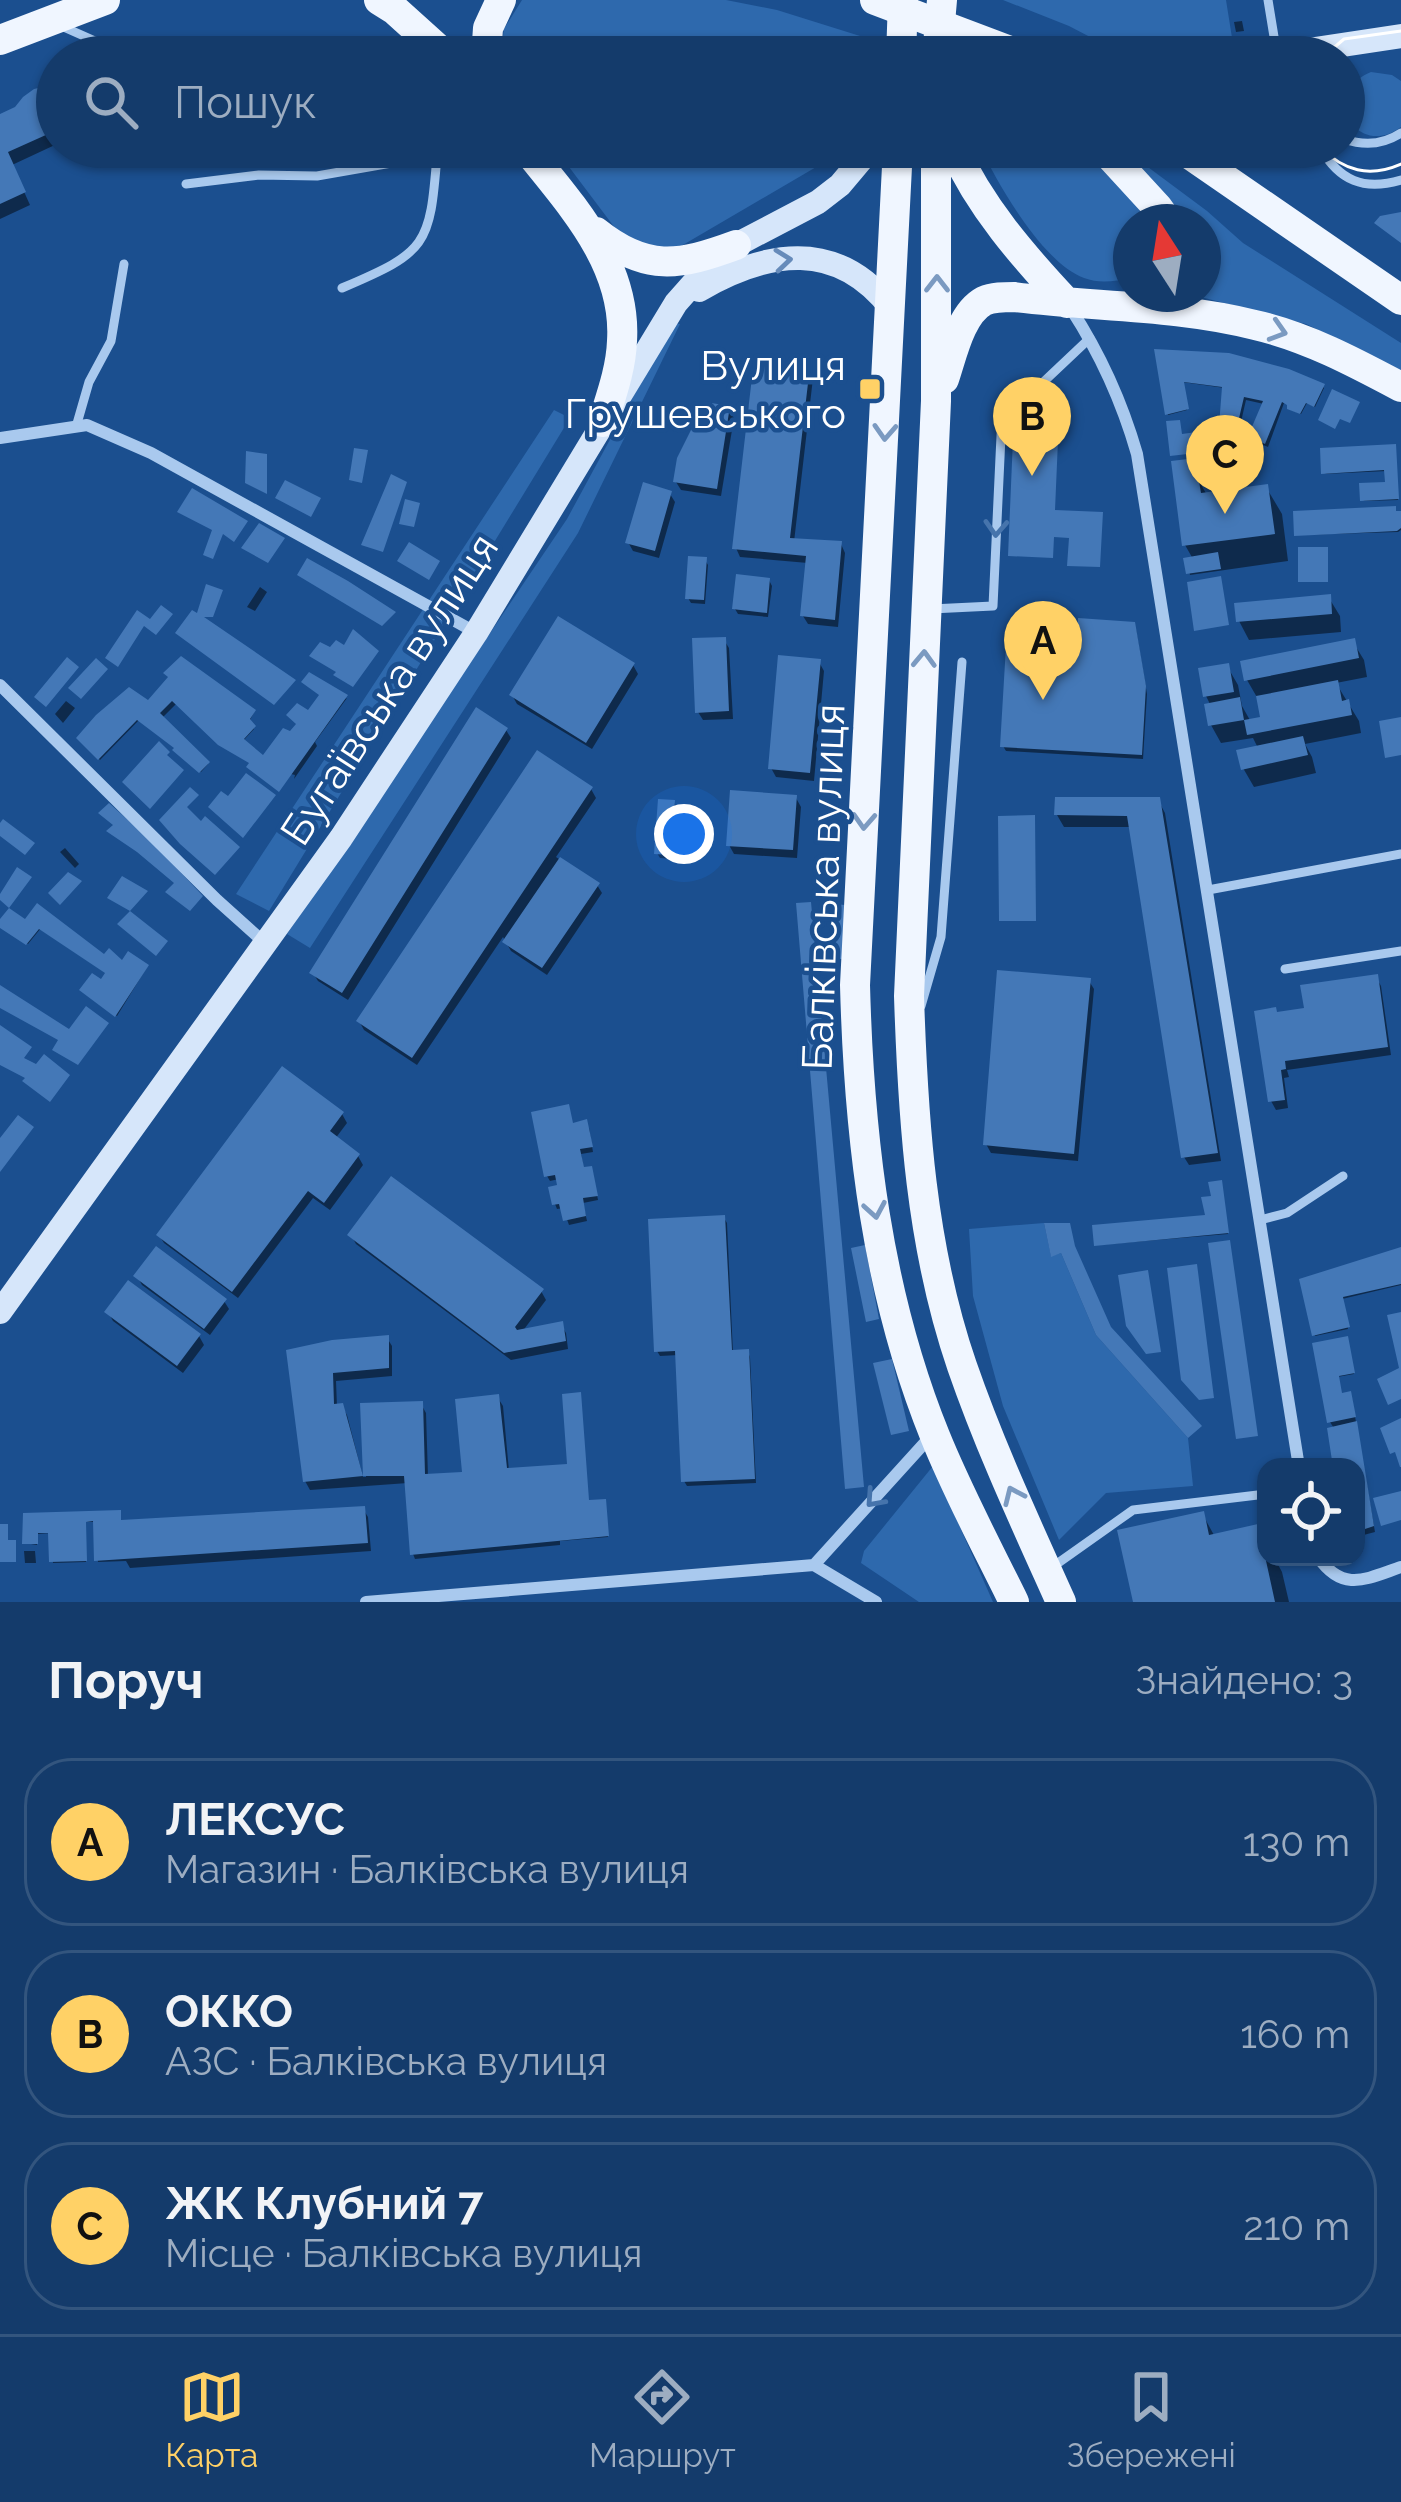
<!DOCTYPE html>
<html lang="uk">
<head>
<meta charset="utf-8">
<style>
  :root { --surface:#143b6b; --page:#214673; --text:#f1f3f6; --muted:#9dadc1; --line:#33557e; --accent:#ffd166 }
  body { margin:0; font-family:Raleway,sans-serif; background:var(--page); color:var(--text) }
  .controls { position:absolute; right:36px; bottom:36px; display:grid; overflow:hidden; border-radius:24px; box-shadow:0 3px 9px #0004 }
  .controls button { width:108px; height:108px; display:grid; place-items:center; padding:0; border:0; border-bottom:3px solid var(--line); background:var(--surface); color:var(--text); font:60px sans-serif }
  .compass { position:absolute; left:1113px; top:204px; width:108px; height:108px; border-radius:50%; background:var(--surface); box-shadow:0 3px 9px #0004; rotate:348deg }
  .you { position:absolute; left:684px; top:834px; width:42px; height:42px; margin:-30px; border:9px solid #fff; border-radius:50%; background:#1a73e8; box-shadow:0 0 0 18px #1a73e833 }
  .badge { display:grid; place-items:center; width:78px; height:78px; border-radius:50%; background:var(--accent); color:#111; font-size:39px; font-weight:700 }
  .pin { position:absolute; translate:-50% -99px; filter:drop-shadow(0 3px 6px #0008) }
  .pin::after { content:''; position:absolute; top:63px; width:42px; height:36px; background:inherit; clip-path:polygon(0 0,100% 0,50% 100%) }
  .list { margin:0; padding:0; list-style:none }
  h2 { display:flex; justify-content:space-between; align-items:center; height:156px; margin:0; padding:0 48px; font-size:51px }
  h2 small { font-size:39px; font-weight:400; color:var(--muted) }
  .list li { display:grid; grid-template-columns:78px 1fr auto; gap:36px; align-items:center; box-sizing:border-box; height:168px; margin:0 24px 24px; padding:0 24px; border:3px solid var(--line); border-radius:48px }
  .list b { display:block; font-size:45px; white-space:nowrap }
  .list p { margin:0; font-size:39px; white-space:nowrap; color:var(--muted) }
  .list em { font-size:39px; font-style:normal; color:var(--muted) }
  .icon { flex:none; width:66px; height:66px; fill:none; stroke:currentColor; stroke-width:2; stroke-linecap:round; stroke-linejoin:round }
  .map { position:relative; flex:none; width:1401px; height:1602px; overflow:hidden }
  .search { position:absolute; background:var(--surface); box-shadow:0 3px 9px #0004; left:36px; right:36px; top:36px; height:132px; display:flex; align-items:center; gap:30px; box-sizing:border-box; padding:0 42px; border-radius:66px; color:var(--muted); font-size:45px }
  .sheet { height:732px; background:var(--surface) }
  nav { display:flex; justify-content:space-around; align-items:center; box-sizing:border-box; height:168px; border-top:3px solid var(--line); background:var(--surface); font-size:33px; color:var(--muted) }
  nav a { display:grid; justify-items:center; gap:6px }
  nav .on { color:var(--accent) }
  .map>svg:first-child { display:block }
</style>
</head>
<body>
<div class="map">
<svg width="1401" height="1602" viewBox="0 0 1401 1602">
  <rect width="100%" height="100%" fill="#1b4f8f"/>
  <path fill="#2e69ad" d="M522,0H726L777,10L876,41L872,57H500L504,29Z
    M1003,0H1226L1233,44L1137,52L1115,50L1069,26Z
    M1371,72L1392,75L1401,81V127C1357,160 1318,94 1371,72Z
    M554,147H839L823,163L676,249L658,253L618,232Z
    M980,147H1083L1087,151L1153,222H1131V278C1115,281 1100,284 1084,278C1043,263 999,186 980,147Z
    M1121,147L1207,211L1243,243L1401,343V370L1306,324L1189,294H1203V222H1185Z
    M673,323L680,324L578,533L310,948L287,934L567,519Z
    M554,410L570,418L269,911L236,894Z
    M1044,1223L1051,1256L1061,1253L1096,1335L1188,1438L1193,1486L1106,1493L1059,1540L1003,1406L973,1296L969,1229Z
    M933,1466L993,1602H919L861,1563L864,1551Z"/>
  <path fill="#0007" d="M1242,21L1244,31L1236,32L1234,22Z
    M57,94V144L12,165L30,205L0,219V117Z
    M1157,352L1323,387L1324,388L1315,407L1307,403L1301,414L1291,410L1290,405L1284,403L1268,447L1254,441L1251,436L1264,404L1246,400L1238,435L1225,431L1222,425L1225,388L1182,382L1187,410L1168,415Z
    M808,369L813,378L794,542L841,544L845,553L838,627L808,624L803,616L808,563L740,557L736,548Z
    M729,409L734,418L721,496L681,490L676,482Z
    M1395,449L1398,500L1363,501L1388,484L1387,471L1324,474Z
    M1211,459L1214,474L1196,476L1207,495L1266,487L1282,514L1288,561L1190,575L1187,560L1193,559L1185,545L1174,464Z
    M670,494L675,502L659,558L633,551L628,542Z
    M1401,514V530L1398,532L1297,535Z
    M705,560L708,565L705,604L691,603L688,598Z
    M769,580L772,586L768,617L738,614L735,609Z
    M260,587L267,592L255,611L247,607Z
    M1329,598L1340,616L1341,632L1249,640L1239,621Z
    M1136,630L1147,694L1143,759L1006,751L1003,746L1078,654Z
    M724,640L729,648L733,719L703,720L698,712Z
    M1353,642L1364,660L1367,677L1336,683L1359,721L1361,733L1305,744L1312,757L1316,773L1254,787L1243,768L1258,748L1253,738L1221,743L1211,725V706L1206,696L1227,666L1238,685L1242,706L1251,722L1264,719L1258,699L1247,680Z
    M819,662L824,671L814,781L776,777L771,768Z
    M633,665L638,674L592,749L517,704L512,695Z
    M171,677L254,712L249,722L254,729L242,742L264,759L309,714L347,698L315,742L317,746L294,779L295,775L252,764L177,703L162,718L208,764L201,772L177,752V749L139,720L100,760L80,738L148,704Z
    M66,701L75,708L63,723L55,714Z
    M506,730L511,738L348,1000L318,981L313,973Z
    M591,789L596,798L556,857L597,885L602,893L547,975L511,951L503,937L417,1065L364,1030L359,1021Z
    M796,798L801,807L797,858L734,854L729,845Z
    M1158,800L1165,813L1221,1161L1189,1165L1184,1157L1132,827H1064L1057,815Z
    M674,802L677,808L672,859L660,858L657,853Z
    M65,848L79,864L75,868L60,852Z
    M37,907L105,959L109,953L122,964L129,955L147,967L117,1016L83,991L93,977L102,983L109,974L41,928L28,944L0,927L10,912L25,923Z
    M1376,977L1381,986L1391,1055L1287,1070L1289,1077L1284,1078L1288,1108L1276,1110L1271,1101L1277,1015L1307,1010Z
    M1089,981L1094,989L1078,1161L991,1153L986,1144Z
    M342,1114L347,1123L335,1139L358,1156L363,1165L330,1210L313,1198L238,1298L164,1243L159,1235Z
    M573,1126L589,1128L593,1152L581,1154L584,1170L593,1174L598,1200L583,1203L587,1221L569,1225L563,1208L557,1209L555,1204L560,1187L559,1179L550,1181L547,1176Z
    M1221,1183L1228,1234L1097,1245L1208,1218Z
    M724,1218L727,1223L733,1353L748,1352L750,1357L756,1483L687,1486L684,1481L679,1355L660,1356L657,1351Z
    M351,1235L541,1291L546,1300L522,1332L561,1325L566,1333L568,1349L511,1360L356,1244Z
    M1401,1251V1285L1342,1299L1348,1329L1315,1336L1302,1281Z
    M137,1276L224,1301L229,1309L210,1335L142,1285Z
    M108,1312L199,1336L204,1345L183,1373L113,1321Z
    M387,1338L392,1346V1376L336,1381L337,1407H342L347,1415L363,1477H366L364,1406L421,1404L426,1413L428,1477L467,1474L498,1398L503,1406L509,1471L570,1467L588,1503L605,1504L608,1537L560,1541V1545L415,1559L413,1554L408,1483L310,1490L305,1481L289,1352Z
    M1346,1339L1354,1374L1337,1377L1341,1396L1352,1399L1375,1532L1356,1537V1467H1336L1335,1430L1330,1422L1315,1345Z
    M363,1509L368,1517L371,1551L130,1568L126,1561L98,1562L96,1522H85L86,1562L53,1563L51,1533L37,1534V1545L25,1543L26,1516L119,1513L120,1523Z
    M1203,1515L1215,1537L1257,1528L1266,1543V1557H1274L1282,1572L1289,1602H1135Z
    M24,1551H35L36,1563H25Z"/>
  <path fill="#4478b7" d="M47,86L57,88V130L8,152L26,192L0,204V114L15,107L23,97L34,89Z
    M1401,212V243L1374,223L1380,216Z
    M1154,349L1229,353L1289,369L1325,384L1314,407L1306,403L1300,414L1287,409V405L1282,402L1265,444L1248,436L1263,401L1244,397L1236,431L1219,426L1222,387L1184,382L1189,409L1165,415Z
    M754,360L810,366L790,538L842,541L835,620L800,616L806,556L732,549Z
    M1332,389L1360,402L1350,423L1340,419L1335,429L1318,420Z
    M705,402L730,406L717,489L673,482L677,458Z
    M1014,415L1059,417L1055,510L1103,512L1100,567L1067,566L1069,538L1054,537L1053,558L1008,556Z
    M1180,420L1182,434L1211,430L1214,451L1170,456L1166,421Z
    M1396,444L1399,499L1360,501L1359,483L1385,482L1384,470L1321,474L1320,448Z
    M354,448L368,450L362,483L349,480Z
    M246,451L267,454V494L245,483Z
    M1213,456L1215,473L1198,475L1201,493L1268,484L1275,534L1182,546L1171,461Z
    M391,474L407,482L383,552L361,545Z
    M285,480L321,498L311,517L275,498Z
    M643,482L672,491L655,551L625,543Z
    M192,488L248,521L234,542L223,534L213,559L203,555L212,530L177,512Z
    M405,499L420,503L414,527L399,524Z
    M1396,506V511H1401V528L1397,531L1294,536L1293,511Z
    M259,523L285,538L268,563L241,548Z
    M409,542L440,561L429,580L397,561Z
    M1298,547H1328V582H1298Z
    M1218,552L1221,569L1186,574L1183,558Z
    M688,556L707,557L704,600L685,599Z
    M307,558L348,581L396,612L382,626L297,575Z
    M736,574L770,578L767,613L732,609Z
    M1221,576L1229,625L1194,631L1187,582Z
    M206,584L223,590L213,617H204L296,680L274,705L175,633L192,610L197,613Z
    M1331,594L1332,614L1236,622L1234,603Z
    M161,605L173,614L156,635L144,626L118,667L105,658L137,610L150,619Z
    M558,616L635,663L586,743L509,695Z
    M1078,618L1135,622L1146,686L1142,755L1000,747L1006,646L1076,650Z
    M353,629L379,651L353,687L333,675L336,672L309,656L320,642L330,647L336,640L344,645Z
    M726,637L729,711L695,713L692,638Z
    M1355,638L1359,658L1244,681L1240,661Z
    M778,655L821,659L810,773L768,769Z
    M181,656L256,710L250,719L256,726L244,739L263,755L283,728L290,731L296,724L286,715L297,703L308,710L319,695L301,682L309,672L348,695L279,792L246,767L249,763L218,745L172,701L160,713L210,762L199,773L172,750L174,748L137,720L98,760L76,738L96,715L129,687L148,700L168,677L163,673Z
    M67,657L79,667L46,707L34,697Z
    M96,658L108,669L81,699L68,688Z
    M1229,663L1234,692L1203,697L1198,668Z
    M1338,680L1342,701L1349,699L1352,715L1247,735L1244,720L1208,726L1204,704L1240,697L1244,720L1260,717L1256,696Z
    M476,707L508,728L342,993L309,973Z
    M1401,717V755L1385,758L1379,721Z
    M1303,736L1308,755L1241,770L1236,750Z
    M159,741L170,752L167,755L184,770L150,809L122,782Z
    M537,750L593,787L412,1058L356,1021Z
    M246,773L276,795L243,838L208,807L221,791L228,796Z
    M190,787L199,795L187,807L201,821L205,816L240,847L215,875L180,844L159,820Z
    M730,790L797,795L793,850L726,846Z
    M1055,797H1160L1218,1153L1181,1158L1127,816L1054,815Z
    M658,799L675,800L671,855L654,854Z
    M109,803L149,839L203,896L190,911L165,892L174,883L137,852L106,831L113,825L98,813Z
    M1035,815L1036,921H999L998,816Z
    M3,819L35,843L25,855L0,836V823Z
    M560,857L600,883L542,968L502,942Z
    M17,867L32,877L9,908L0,900V894Z
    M68,872L82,881L60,905L48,893Z
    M122,876L148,891L130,911L107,898Z
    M811,902L864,1487L845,1489L796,903Z
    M37,903L104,954L109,948L122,960L128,951L149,965L115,1017L79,990L92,973L101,979L105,973L39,929L26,945L0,928V919L9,908L25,919Z
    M831,904L846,905L844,959H829Z
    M130,911L168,941L156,956L117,924Z
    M997,970L1091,978L1074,1154L983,1145Z
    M1378,974L1388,1047L1285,1061L1286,1069L1281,1070L1285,1100L1268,1102L1254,1011L1276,1007L1277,1012L1304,1008L1300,985Z
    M0,985L69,1029L86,1006L109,1023L78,1065L52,1050L58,1040L0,1008Z
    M0,1025L32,1047L24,1058L36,1064L44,1054L70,1075L50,1102L22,1081L25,1078L0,1065Z
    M282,1066L344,1112L330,1131L360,1154L324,1203L308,1191L232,1292L156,1235Z
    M569,1104L573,1123L587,1119L593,1147L580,1149L584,1167L592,1166L598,1196L583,1198L586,1216L563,1221L559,1204L552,1205L548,1187L557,1185L555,1175L544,1177L531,1112Z
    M18,1115L34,1127L0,1172V1138Z
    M391,1176L544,1289L515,1327L517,1330L563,1321L566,1341L504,1353L347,1235Z
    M1222,1180L1229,1233L1094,1246L1092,1225L1205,1215L1201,1197L1211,1196L1208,1182Z
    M725,1215L732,1350L749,1349L755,1479L681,1482L675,1351L654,1352L648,1219Z
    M1044,1223H1070L1075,1246L1111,1327L1202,1426L1188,1438L1096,1335L1061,1253L1051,1257Z
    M1230,1240L1258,1436L1236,1439L1208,1243Z
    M865,1245L879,1319L866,1322L851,1248Z
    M156,1246L227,1299L204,1329L133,1276Z
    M1401,1247V1284L1343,1297L1350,1327L1312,1336L1299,1279Z
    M1197,1264L1214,1398L1199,1400L1181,1380L1167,1268Z
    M1148,1270L1161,1352L1146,1354L1126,1326L1118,1275Z
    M128,1280L201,1334L177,1366L104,1312Z
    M1401,1312V1399L1388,1405L1377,1379L1399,1368L1387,1315Z
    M389,1335V1368L333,1373L334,1404L343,1403L363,1476L360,1403L423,1401L425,1474L462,1472L455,1399L499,1394L507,1468L567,1464L562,1394L581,1392L589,1500L606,1499L609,1536L410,1555L404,1476H363L303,1482L286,1350L332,1340Z
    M1348,1336L1355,1373L1339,1376L1342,1393L1351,1391L1356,1417L1327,1423L1312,1343Z
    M892,1359L909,1431L891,1435L873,1363Z
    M1401,1418V1467H1400L1395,1452L1390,1454L1380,1428Z
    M1357,1421L1374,1526L1356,1532V1467H1333L1327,1428Z
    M1401,1491V1520L1381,1526L1373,1498Z
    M365,1506L368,1543L94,1561L93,1521L86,1522L87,1561L49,1562L48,1533H38V1544H22L23,1513L121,1510V1520Z
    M1204,1511L1209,1535L1258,1524L1275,1602H1133L1117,1530Z
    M0,1524H8V1540H16V1562H0Z"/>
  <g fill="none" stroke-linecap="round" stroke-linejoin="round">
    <path stroke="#a9c9ee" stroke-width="9" d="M1268,0L1277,55
      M59,25L131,57
      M1344,139C1364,146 1383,145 1401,133
      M1320,147C1339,181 1364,191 1401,180
      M186,184L259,175L317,176L437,155
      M342,288C427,252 430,246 437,155L440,147
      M1036,389C1040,401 1048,406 1053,417
      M76,427L89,382L111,341L124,264
      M931,609L993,606L1002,415L1011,398L1036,389L1090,338
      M1208,890L1401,854
      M1285,969L1401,951
      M921,1006L941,937L962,662
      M1260,1220L1287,1213L1343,1176
      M1051,1568L1133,1510L1266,1494"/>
    <path stroke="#a9c9ee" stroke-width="12" d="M1071,309C1101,355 1122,402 1137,454L1299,1467
      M0,438L87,425L151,453L475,632
      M0,685L217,900L266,944
      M1318,1557C1343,1593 1366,1579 1401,1567
      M814,1565L930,1437
      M814,1565L876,1602
      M366,1602L814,1565"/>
    <path stroke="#d6e6fa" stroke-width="24" d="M1262,57L1401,36
      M699,290C768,250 837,239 891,308
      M0,1312L341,838L476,633L676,303L699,277L736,245L818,202L840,185L872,147"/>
    <path stroke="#f0f6ff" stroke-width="30" d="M379,0L395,10L447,57
      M0,40L105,0
      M486,57L488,28L501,0
      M901,57L903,0
      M937,57L942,0
      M525,147C570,204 627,263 622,341C621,369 611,396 603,422
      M898,147L855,985C859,1138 877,1293 935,1436C958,1493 987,1547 1014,1602
      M936,147V401L909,996C913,1120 921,1247 962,1366C990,1447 1026,1524 1061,1602
      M953,147C980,207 1023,256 1067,303
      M1102,147L1158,208L1168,222
      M1179,147L1401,300
      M596,232C646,272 679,266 736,245
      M944,379C952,356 960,314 984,301C993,297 1004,297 1014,297C1094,307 1176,305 1255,325C1307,337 1354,362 1401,387"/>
    <path stroke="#fff" stroke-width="3" d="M1323,57L1344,39L1401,31
      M1320,147C1344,171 1369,178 1401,164"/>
    <path stroke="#f0f6ff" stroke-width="30" d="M875,0L1023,56"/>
  </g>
  <defs><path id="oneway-chevron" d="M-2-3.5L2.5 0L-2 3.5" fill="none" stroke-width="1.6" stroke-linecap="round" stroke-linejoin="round" transform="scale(3)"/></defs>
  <use stroke="#668bba" href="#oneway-chevron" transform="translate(783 260) rotate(-6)"/>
  <g stroke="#7b9ac1">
    <use href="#oneway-chevron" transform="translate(937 284) rotate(-90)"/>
    <use href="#oneway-chevron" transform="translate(1278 331) rotate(17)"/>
    <use href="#oneway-chevron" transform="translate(885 432) rotate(93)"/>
    <use href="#oneway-chevron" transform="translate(924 659) rotate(-88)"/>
    <use href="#oneway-chevron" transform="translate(864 821) rotate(93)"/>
    <use href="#oneway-chevron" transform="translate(875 1210) rotate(80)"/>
    <use href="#oneway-chevron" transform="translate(1013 1495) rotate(-114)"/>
  </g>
  <g stroke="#4674ac">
    <use href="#oneway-chevron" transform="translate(996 528) rotate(93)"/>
    <use href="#oneway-chevron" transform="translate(874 1499) rotate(132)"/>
  </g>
  <rect fill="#ffd166" stroke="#1b4f8f" stroke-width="4.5" x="858" y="377" width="24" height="24" rx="6"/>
  <g text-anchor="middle" stroke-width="9" stroke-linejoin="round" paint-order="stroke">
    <g font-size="42" fill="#fff" stroke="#1b4f8f" text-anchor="end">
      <text x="846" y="380">Вулиця<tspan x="846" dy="48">Грушевського</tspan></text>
    </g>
    <g font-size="42" fill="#fff" stroke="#1b4f8f">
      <text transform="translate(389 689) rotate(-57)" y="15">Бугаївська вулиця</text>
      <text transform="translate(823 887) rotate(-88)" y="15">Балківська вулиця</text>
    </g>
  </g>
</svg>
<div class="controls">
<button><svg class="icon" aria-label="locate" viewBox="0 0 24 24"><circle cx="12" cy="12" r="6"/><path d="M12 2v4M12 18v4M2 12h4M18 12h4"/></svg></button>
</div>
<svg class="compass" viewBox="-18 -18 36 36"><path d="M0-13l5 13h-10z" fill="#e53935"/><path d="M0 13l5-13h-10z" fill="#9dadc1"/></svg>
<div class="you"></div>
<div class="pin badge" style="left:1043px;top:700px">A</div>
<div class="pin badge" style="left:1032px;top:476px">B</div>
<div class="pin badge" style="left:1225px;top:514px">C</div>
<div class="search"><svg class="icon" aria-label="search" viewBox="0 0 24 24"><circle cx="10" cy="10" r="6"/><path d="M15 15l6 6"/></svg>Пошук</div>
</div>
<section class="sheet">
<h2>Поруч<small>Знайдено: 3</small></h2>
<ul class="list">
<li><span class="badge">A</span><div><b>ЛЕКСУС</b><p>Магазин · Балківська вулиця</p></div><em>130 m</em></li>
<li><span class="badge">B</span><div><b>ОККО</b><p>АЗС · Балківська вулиця</p></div><em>160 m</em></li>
<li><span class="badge">C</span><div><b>ЖК Клубний 7</b><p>Місце · Балківська вулиця</p></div><em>210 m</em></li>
</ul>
</section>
<nav>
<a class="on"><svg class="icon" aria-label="map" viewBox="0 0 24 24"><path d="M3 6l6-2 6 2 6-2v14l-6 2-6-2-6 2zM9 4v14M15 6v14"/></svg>Карта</a>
<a><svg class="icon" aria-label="directions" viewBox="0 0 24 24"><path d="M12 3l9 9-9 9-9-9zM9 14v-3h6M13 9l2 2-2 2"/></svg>Маршрут</a>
<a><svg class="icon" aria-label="saved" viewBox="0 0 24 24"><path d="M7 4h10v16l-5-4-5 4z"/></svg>Збережені</a>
</nav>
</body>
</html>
